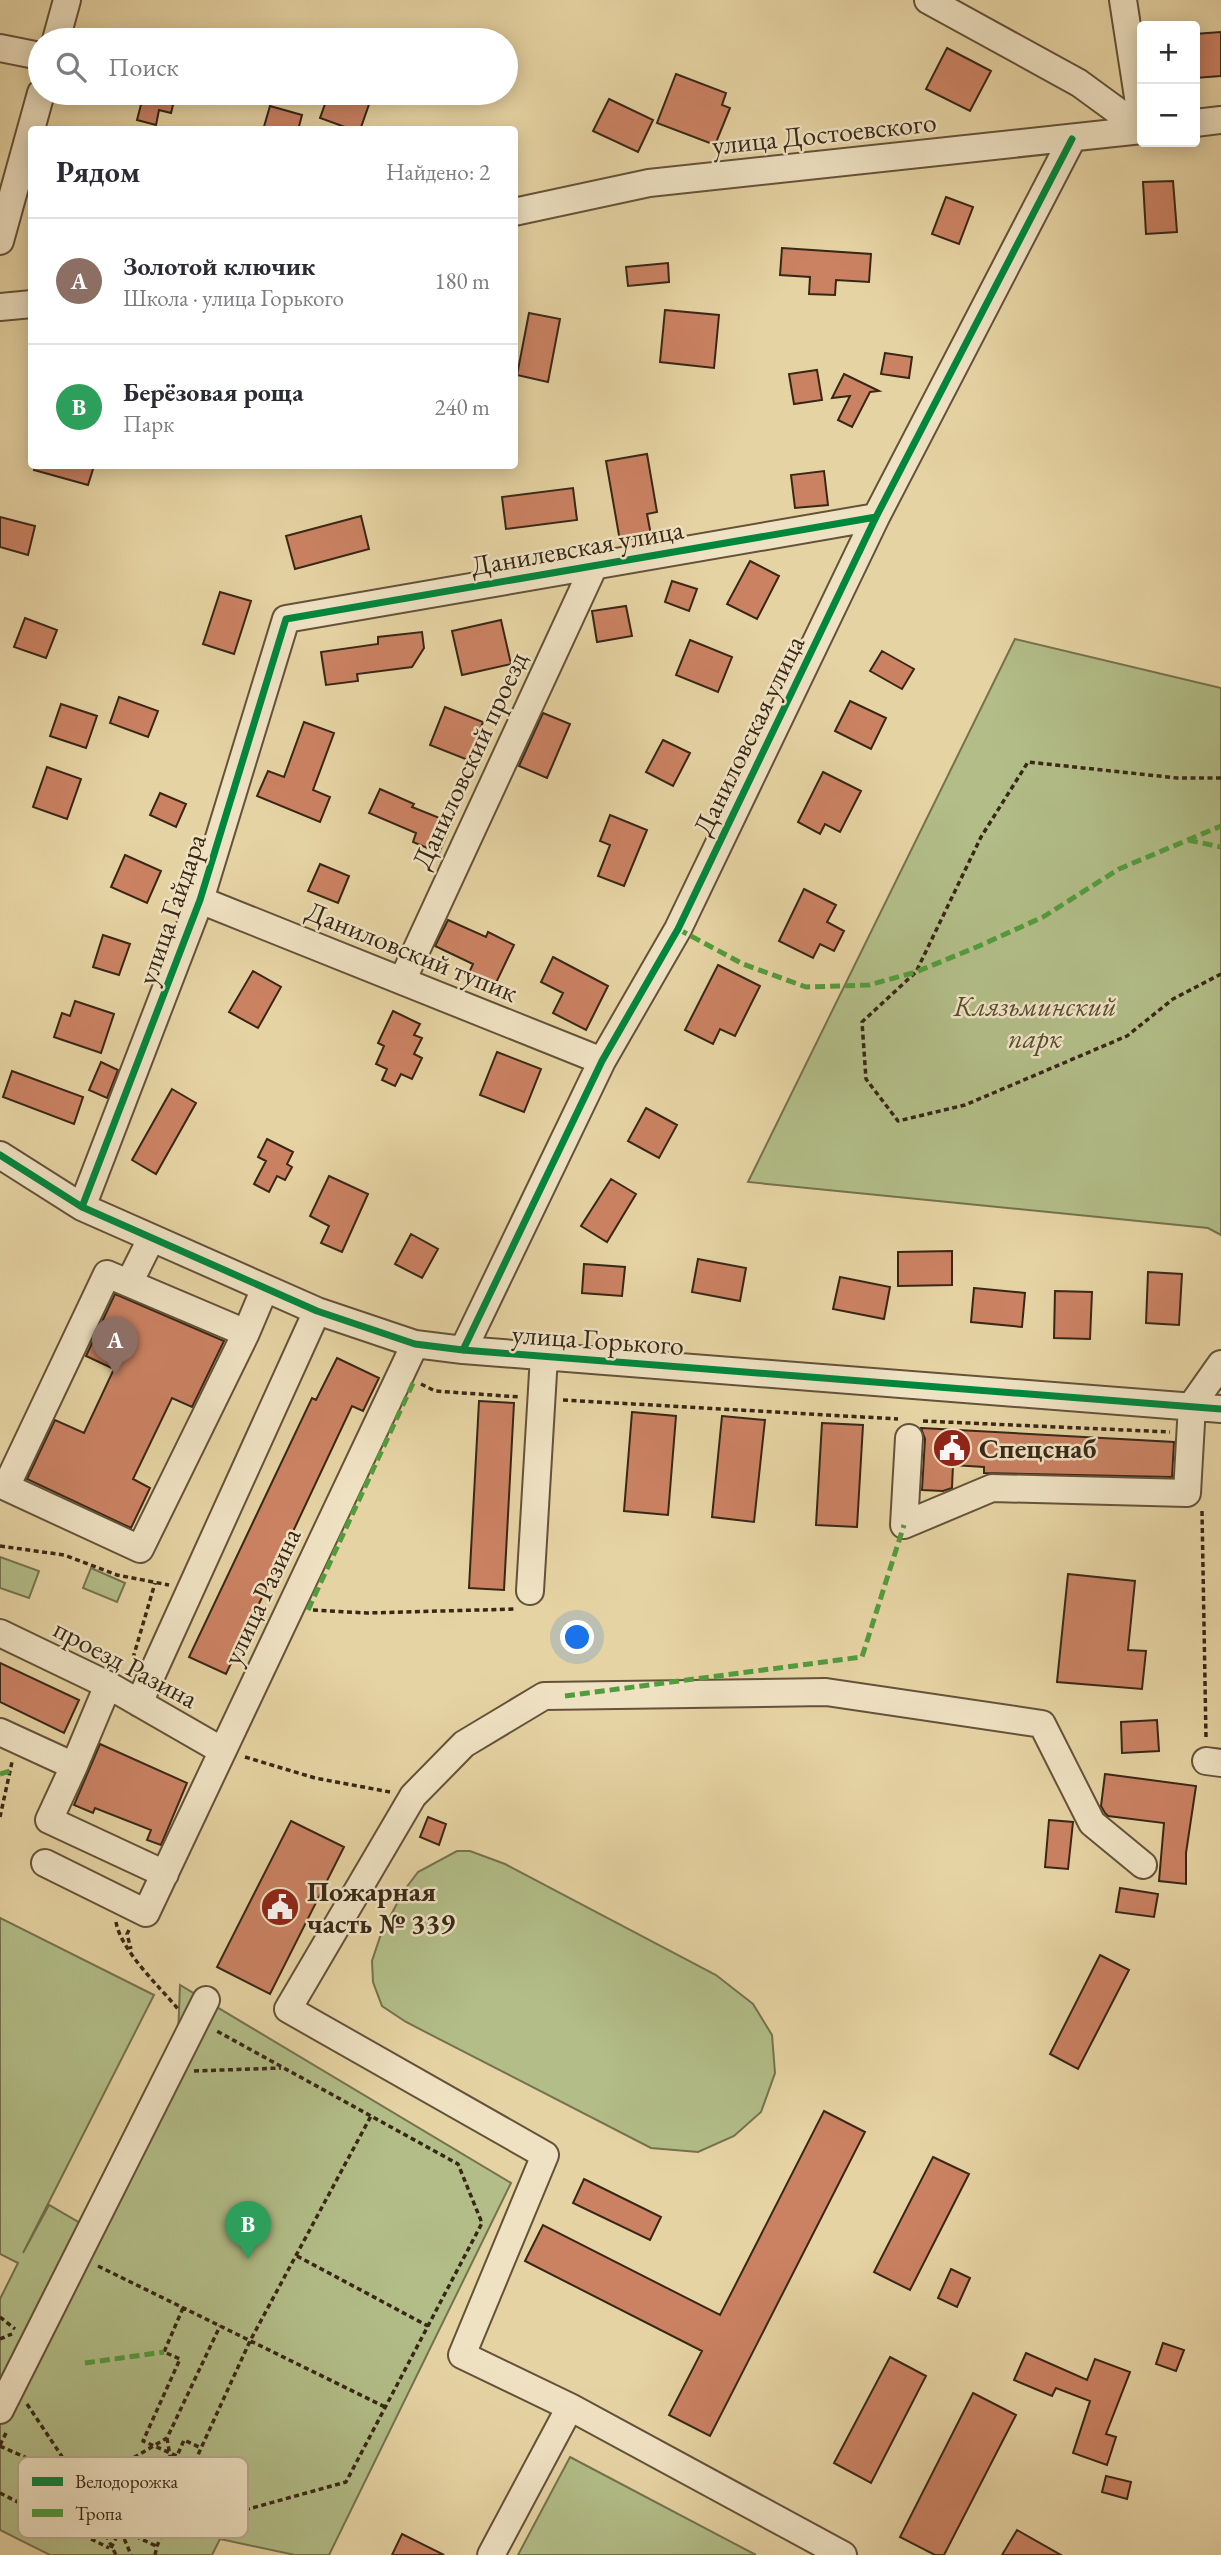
<!DOCTYPE html>
<html lang="ru">
<head>
<meta charset="utf-8">
<style>
  :root { --surface:#fff; --page:#f2f2f3; --text:#2b2b33; --muted:#7c7c81; --line:#e1e1e2; --accent:#8f2418 }
  body { margin:0; font-family:"EB Garamond",serif; background:var(--page); color:var(--text) }
  .controls { position:absolute; right:21px; top:21px; display:grid; overflow:hidden; border-radius:7px; box-shadow:0 4px 18px #0003 }
  .controls button { width:63px; height:63px; display:grid; place-items:center; padding:0; border:0; border-bottom:2px solid var(--line); background:var(--surface); color:var(--text); font:35px sans-serif }
  .you { position:absolute; left:578px; top:1638px; width:24px; height:24px; margin:-18px; border:5px solid #fff; border-radius:50%; background:#1a73e8; box-shadow:0 0 0 10px #1a73e833 }
  .badge { display:grid; place-items:center; width:46px; height:46px; border-radius:50%; background:var(--accent); color:#fff; font-size:23px; font-weight:700 }
  .pin { position:absolute; translate:-50% -58px; filter:drop-shadow(0 2px 4px #0008) }
  .pin::after { content:''; position:absolute; top:37px; width:24px; height:21px; background:inherit; clip-path:polygon(0 0,100% 0,50% 100%) }
  .list { margin:0; padding:0; list-style:none }
  h2 { display:flex; justify-content:space-between; align-items:center; height:91px; margin:0; padding:0 28px; font-size:30px }
  h2 small { font-size:23px; font-weight:400; color:var(--muted) }
  .list li { display:grid; grid-template-columns:46px 1fr auto; gap:21px; align-items:center; box-sizing:border-box; height:126px; padding:0 28px; border-top:2px solid var(--line) }
  .list b { display:block; font-size:26px; white-space:nowrap }
  .list p { margin:0; font-size:23px; white-space:nowrap; color:var(--muted) }
  .list em { font-size:23px; font-style:normal; color:var(--muted) }
  .icon { flex:none; width:38px; height:38px; fill:none; stroke:currentColor; stroke-width:2; stroke-linecap:round; stroke-linejoin:round }
  .map { position:relative; flex:none; width:1221px; height:2555px; overflow:hidden }
  .search { position:absolute; background:var(--surface); box-shadow:0 4px 18px #0003; left:28px; top:28px; width:490px; height:77px; display:flex; align-items:center; gap:18px; box-sizing:border-box; padding:0 24px; border-radius:38px; color:var(--muted); font-size:26px }
  .panel { position:absolute; background:var(--surface); box-shadow:0 4px 18px #0003; left:28px; top:126px; width:490px; height:343px; border-radius:7px }
  .map>svg:first-child { display:block }
</style>
</head>
<body>
<div class="map">
<svg width="1221" height="2555" viewBox="0 0 1221 2555">
  <rect width="100%" height="100%" fill="#e6d3a3"/>
  <filter id="stains"><feTurbulence type="fractalNoise" baseFrequency=".00286" numOctaves="4"/><feColorMatrix values="0 0 0 0 .2 0 0 0 0 .09 0 0 0 0 .02 0 0 0 .5 -.17"/></filter>
  <radialGradient id="worn" r=".72"><stop offset=".6" stop-color="#630" stop-opacity="0"/><stop offset="1" stop-color="#630" stop-opacity=".3"/></radialGradient>
  <path fill="#b2bd87" stroke="#75724e" stroke-width="2" d="M1015,639L1221,688V1235L1208,1228L748,1182Z
    M0,1557L39,1571L29,1598L0,1588Z
    M91,1568L125,1583L117,1602L83,1588Z
    M457,1851H470L505,1864L716,1975L753,2004L772,2035L775,2073L761,2112L734,2136L698,2152L651,2148L406,2022L382,2006L373,1982L372,1961L381,1934L403,1892L418,1872Z
    M0,1918L154,1995L23,2253L49,2205L82,2224L178,2037L180,1985L511,2183L329,2555H295L220,2539L212,2555H50L0,2530V2299L18,2263L0,2254Z
    M570,2457L756,2555H518Z"/>
  <path fill="#cb8263" stroke="#382716" stroke-width="2" d="M1221,32V76L1195,78V34Z
    M947,48L991,71L970,111L926,89Z
    M676,74L726,93L722,105L730,108L715,145L657,123Z
    M144,93H176L171,113L159,110L156,125L137,120Z
    M329,93H373L360,130H353L320,118Z
    M609,99L653,120L638,152L593,131Z
    M270,106L302,115L298,130H263Z
    M1173,181L1177,232L1146,234L1143,182Z
    M946,197L973,207L959,244L932,234Z
    M782,248L871,254L869,282L836,280L835,295L809,294L810,277L780,275Z
    M668,263L669,282L628,286L626,267Z
    M665,310L719,315L714,368L660,362Z
    M529,313L560,319L548,382L517,375Z
    M885,353L912,357L909,378L881,374Z
    M817,370L822,400L794,404L789,374Z
    M844,374L879,391L870,392L852,427L838,420L850,396L832,398Z
    M647,454L657,512L647,514L651,535L620,541L606,461Z
    M35,466H94L88,485L34,470Z
    M824,471L828,505L795,508L791,475Z
    M573,488L577,520L506,529L502,497Z
    M361,516L369,549L295,569L286,536Z
    M0,517L35,526L28,555L0,547Z
    M750,561L779,576L757,619L727,604Z
    M672,581L697,589L689,611L665,602Z
    M220,592L251,601L234,654L203,644Z
    M626,606L632,636L597,642L592,611Z
    M25,618L57,630L46,658L14,647Z
    M501,620L511,664L462,675L452,631Z
    M422,632L424,648L412,667L357,674L358,681L326,685L321,652L378,644V637Z
    M690,640L732,657L718,692L676,675Z
    M882,651L914,669L902,689L870,671Z
    M119,697L158,711L148,737L110,723Z
    M850,701L886,718L871,749L835,731Z
    M61,704L97,716L86,748L50,736Z
    M445,707L483,722L468,760L430,745Z
    M543,713L570,724L547,778L519,766Z
    M304,722L334,733L313,790L330,797L320,822L257,796L268,771L284,777Z
    M663,740L690,753L673,786L646,772Z
    M47,767L81,779L67,819L33,807Z
    M823,772L861,791L840,832L825,824L820,834L798,822Z
    M380,789L414,804L412,807L452,823L439,853L413,842L416,833L369,813Z
    M160,793L186,804L176,827L150,815Z
    M610,815L647,830L624,886L598,876L610,845L600,841Z
    M125,855L161,871L147,903L111,887Z
    M320,864L349,876L338,903L308,891Z
    M804,889L836,905L827,922L844,931L834,951L820,944L813,958L779,941Z
    M448,920L486,937L488,932L514,945L494,987L468,975L473,964L435,946Z
    M103,935L130,944L119,975L93,967Z
    M553,957L608,986L586,1030L553,1013L563,993L541,982Z
    M718,965L760,986L735,1036L720,1029L713,1044L685,1030Z
    M253,971L281,987L258,1028L229,1012Z
    M75,1001L114,1014L101,1053L54,1037L62,1013L70,1016Z
    M393,1011L420,1024L414,1035L422,1038L414,1054L422,1058L412,1079L401,1074L395,1086L382,1080L387,1069L376,1064L384,1046L378,1043Z
    M497,1052L541,1069L524,1112L480,1095Z
    M101,1062L118,1070L107,1098L89,1090Z
    M12,1071L83,1097L74,1124L3,1097Z
    M172,1089L196,1103L156,1174L132,1160Z
    M646,1108L677,1125L659,1158L628,1141Z
    M267,1139L293,1152L287,1164L292,1167L285,1180L277,1176L269,1192L254,1184L266,1161L258,1157Z
    M329,1176L368,1194L342,1252L321,1243L329,1226L310,1216Z
    M611,1179L636,1194L607,1242L581,1226Z
    M411,1234L438,1249L422,1278L395,1264Z
    M952,1251V1285L898,1286V1252Z
    M698,1259L746,1268L740,1301L692,1292Z
    M584,1264L625,1267L622,1296L582,1293Z
    M1148,1272L1182,1274L1179,1325L1146,1323Z
    M840,1277L890,1287L884,1319L833,1309Z
    M974,1288L1025,1293L1022,1327L971,1322Z
    M1055,1291L1092,1292L1090,1339L1054,1338Z
    M115,1294L224,1341L192,1407L172,1398L133,1479L150,1488L131,1528L27,1479L55,1420L84,1433L114,1369L86,1356Z
    M337,1358L379,1378L363,1411L352,1406L226,1674L189,1657L312,1398L316,1400Z
    M479,1401L514,1403L504,1590L469,1588Z
    M632,1412L676,1416L668,1515L624,1511Z
    M722,1416L765,1420L754,1522L712,1517Z
    M822,1423L863,1425L857,1527L816,1525Z
    M921,1428L1174,1442L1172,1477L984,1473V1467L953,1465L952,1488L943,1491L922,1490L925,1439Z
    M1068,1574L1135,1581L1128,1650L1146,1651L1142,1689L1057,1682Z
    M0,1663L79,1700L64,1733L0,1702Z
    M1157,1720L1159,1751L1122,1753L1121,1722Z
    M100,1744L187,1783L161,1845L147,1840L151,1830L95,1808L93,1813L74,1805Z
    M1105,1774L1196,1786L1186,1853V1884L1159,1881L1164,1823L1108,1816L1105,1813L1101,1806Z
    M428,1817L446,1824L439,1845L420,1837Z
    M1049,1820L1073,1822L1068,1869L1045,1867Z
    M291,1821L344,1847L270,1994L217,1967Z
    M1120,1888L1158,1894L1154,1917L1116,1912Z
    M1100,1955L1129,1970L1078,2069L1050,2054Z
    M824,2111L865,2132L710,2436L669,2415L702,2351L525,2261L543,2225L720,2315Z
    M933,2157L969,2174L910,2290L874,2272Z
    M584,2179L661,2217L650,2240L573,2203Z
    M951,2269L970,2278L957,2307L938,2298Z
    M1163,2343L1184,2350L1176,2371L1156,2364Z
    M1026,2353L1087,2380L1095,2359L1130,2372L1106,2434L1116,2437L1107,2465L1073,2453L1090,2401L1056,2388L1052,2396L1014,2380Z
    M890,2357L926,2376L871,2483L834,2463Z
    M973,2393L1016,2415L944,2555H935L900,2537Z
    M1106,2476L1131,2482L1127,2499L1102,2492Z
    M1017,2530L1061,2555H1002Z
    M402,2534L444,2555H392Z"/>
  <g fill="none" stroke-linecap="round" stroke-linejoin="round">
    <g stroke="#645239" stroke-width="30">
      <path id="minor" d="M928,0L1079,83L1142,129
        M1123,0L1142,123
        M56,40L67,0
        M0,48L40,56
        M1195,123L1221,120
        M514,212L649,183L1142,130
        M0,241L41,93
        M0,307L32,304
        M200,900L602,1061
        M402,981L594,566
        M0,1155L82,1207L317,1311L415,1344L463,1350L1221,1409
        M82,1207L200,900L286,619L876,517
        M107,1274L246,1333L140,1549L6,1487Z
        M129,1283L151,1239
        M246,1333L265,1288
        M463,1350L602,1061L678,929L876,517L1072,139
        M1192,1405L1221,1364
        M909,1438L904,1525L992,1488L1187,1493L1192,1405
        M530,1591L544,1356
        M0,1633L108,1685L221,1750
        M139,1703L317,1311
        M0,1732L74,1766L49,1820L165,1874
        M1206,1761L1221,1763
        M74,1766L108,1685
        M45,1863L146,1913L415,1344
        M570,2407L462,2355L545,2155L288,2009L413,1796L464,1744L544,1696L826,1692L1042,1724L1092,1823L1143,1865
        M0,2410L206,2000
        M491,2555L570,2407L843,2555"/>
    </g>
    <path stroke="#382716" stroke-width="3.5" stroke-dasharray="5 3.5" stroke-linecap="butt" d="M1221,778H1177L1028,762L981,837L916,972L862,1022L866,1079L898,1121L965,1105L1127,1036L1173,999L1221,974
      M421,1384L435,1391L520,1397
      M563,1400L898,1419
      M923,1421L1170,1432
      M1202,1511L1206,1738
      M0,1546L64,1555L117,1575L169,1585
      M313,1610L367,1613L516,1609
      M133,1658L155,1583
      M245,1757L315,1778L390,1792
      M0,1817L12,1762
      M116,1922C121,1951 160,1987 178,2009
      M129,1930L127,1934L131,1949
      M194,2071L281,2068
      M297,2256L428,2326
      M98,2266L385,2407
      M183,2308L164,2352L180,2359L143,2441L177,2456L184,2440L201,2448
      M0,2317L15,2329
      M0,2339L12,2334
      M27,2404L79,2482L116,2555
      M167,2438L177,2498
      M0,2445L7,2431
      M0,2446L167,2521
      M133,2458L175,2477
      M93,2488L133,2458L167,2438L220,2326
      M0,2493L109,2548
      M170,2516L250,2341L371,2116
      M120,2529L156,2546
      M121,2531L131,2555
      M111,2548L132,2505
      M155,2555L157,2546L170,2516L206,2507L234,2513L346,2482L482,2223L458,2164L215,2030"/>
    <use href="#minor" stroke="#efe2c3" stroke-width="26"/>
    <path stroke="#529c3d" stroke-width="5" stroke-dasharray="10 5" stroke-linecap="butt" d="M1188,840L1221,847
      M678,929L743,964L806,987L869,985L916,972L979,946L1043,917L1119,869L1221,826
      M308,1610L414,1381
      M565,1696L862,1657L904,1525
      M0,1774L10,1771
      M85,2363L164,2352"/>
    <g stroke="#efe2c3" stroke-width="11">
      <path id="cycleway" d="M0,1155L82,1207L317,1311L415,1344L463,1350L1221,1409
        M82,1207L200,900L286,619L876,517
        M463,1350L602,1061L678,929L876,517L1072,139"/>
    </g>
    <use href="#cycleway" stroke="#00873e" stroke-width="7"/>
  </g>
  <defs>
    <g id="civic-disc" transform="scale(2.0125)"><circle r="9.5" fill="#8f2418" stroke="#efe2c3"/><path d="M-.6-6.5H3V-4.5H.6V-3L4-1V1h2V6H-6V1h2V-1L-.6-3ZM-1.2 2.5V6h2.4V2.5Z" fill="#fff"/></g>
  </defs>
  <g fill-rule="evenodd">
    <use href="#civic-disc" x="952" y="1448"/>
    <use href="#civic-disc" x="280" y="1907"/>
  </g>
  <g text-anchor="middle" stroke-width="5" stroke-linejoin="round" paint-order="stroke">
    <g font-size="28" fill="#382716" stroke="#efe2c3">
      <text transform="translate(824 133) rotate(-6)" y="10">улица Достоевского</text>
      <text transform="translate(577 547) rotate(-10)" y="10">Данилевская улица</text>
      <text transform="translate(748 735) rotate(-64)" y="10">Даниловская улица</text>
      <text transform="translate(469 760) rotate(-65)" y="10">Даниловский проезд</text>
      <text transform="translate(171 909) rotate(-71)" y="10">улица Гайдара</text>
      <text transform="translate(412 951) rotate(22)" y="10">Даниловский тупик</text>
      <text transform="translate(598 1339) rotate(4)" y="10">улица Горького</text>
      <text transform="translate(261 1596) rotate(-65)" y="10">улица Разина</text>
      <text transform="translate(126 1663) rotate(28)" y="10">проезд Разина</text>
    </g>
    <g font-size="28" font-style="italic" fill="#564c32" stroke="#efe2c3">
      <text x="1035" y="1016">Клязьминский<tspan x="1035" dy="32">парк</tspan></text>
    </g>
    <g font-size="28" font-weight="bold" fill="#382716" stroke="#efe2c3" text-anchor="start">
      <text x="979" y="1458">Спецснаб</text>
      <text x="307" y="1901">Пожарная<tspan x="307" dy="32">часть № 339</tspan></text>
    </g>
  </g>
  <rect x="18" y="2457" width="230" height="81" rx="10" fill="#efe2c3" stroke="#b8aa8f" stroke-width="2"/>
  <rect x="32" y="2477" width="31" height="9" fill="#00873e"/>
  <rect x="32" y="2509" width="31" height="8" fill="#529c3d"/>
  <g font-size="19" fill="#382716">
    <text x="75" y="2488">Велодорожка</text>
    <text x="75" y="2520">Тропа</text>
  </g>
  <rect width="100%" height="100%" filter="url(#stains)"/>
  <rect width="100%" height="100%" fill="url(#worn)"/>
</svg>
<div class="controls">
<button>+</button>
<button>−</button>
</div>
<div class="you"></div>
<div class="pin badge" style="left:115px;top:1375px;background:#8d6e63">A</div>
<div class="pin badge" style="left:248px;top:2259px;background:#2e9e5b">B</div>
<div class="search"><svg class="icon" aria-label="search" viewBox="0 0 24 24"><circle cx="10" cy="10" r="6"/><path d="M15 15l6 6"/></svg>Поиск</div>
<section class="panel">
<h2>Рядом<small>Найдено: 2</small></h2>
<ul class="list">
<li><span class="badge" style="background:#8d6e63">A</span><div><b>Золотой ключик</b><p>Школа · улица Горького</p></div><em>180 m</em></li>
<li><span class="badge" style="background:#2e9e5b">B</span><div><b>Берёзовая роща</b><p>Парк</p></div><em>240 m</em></li>
</ul>
</section>
</div>
</body>
</html>
